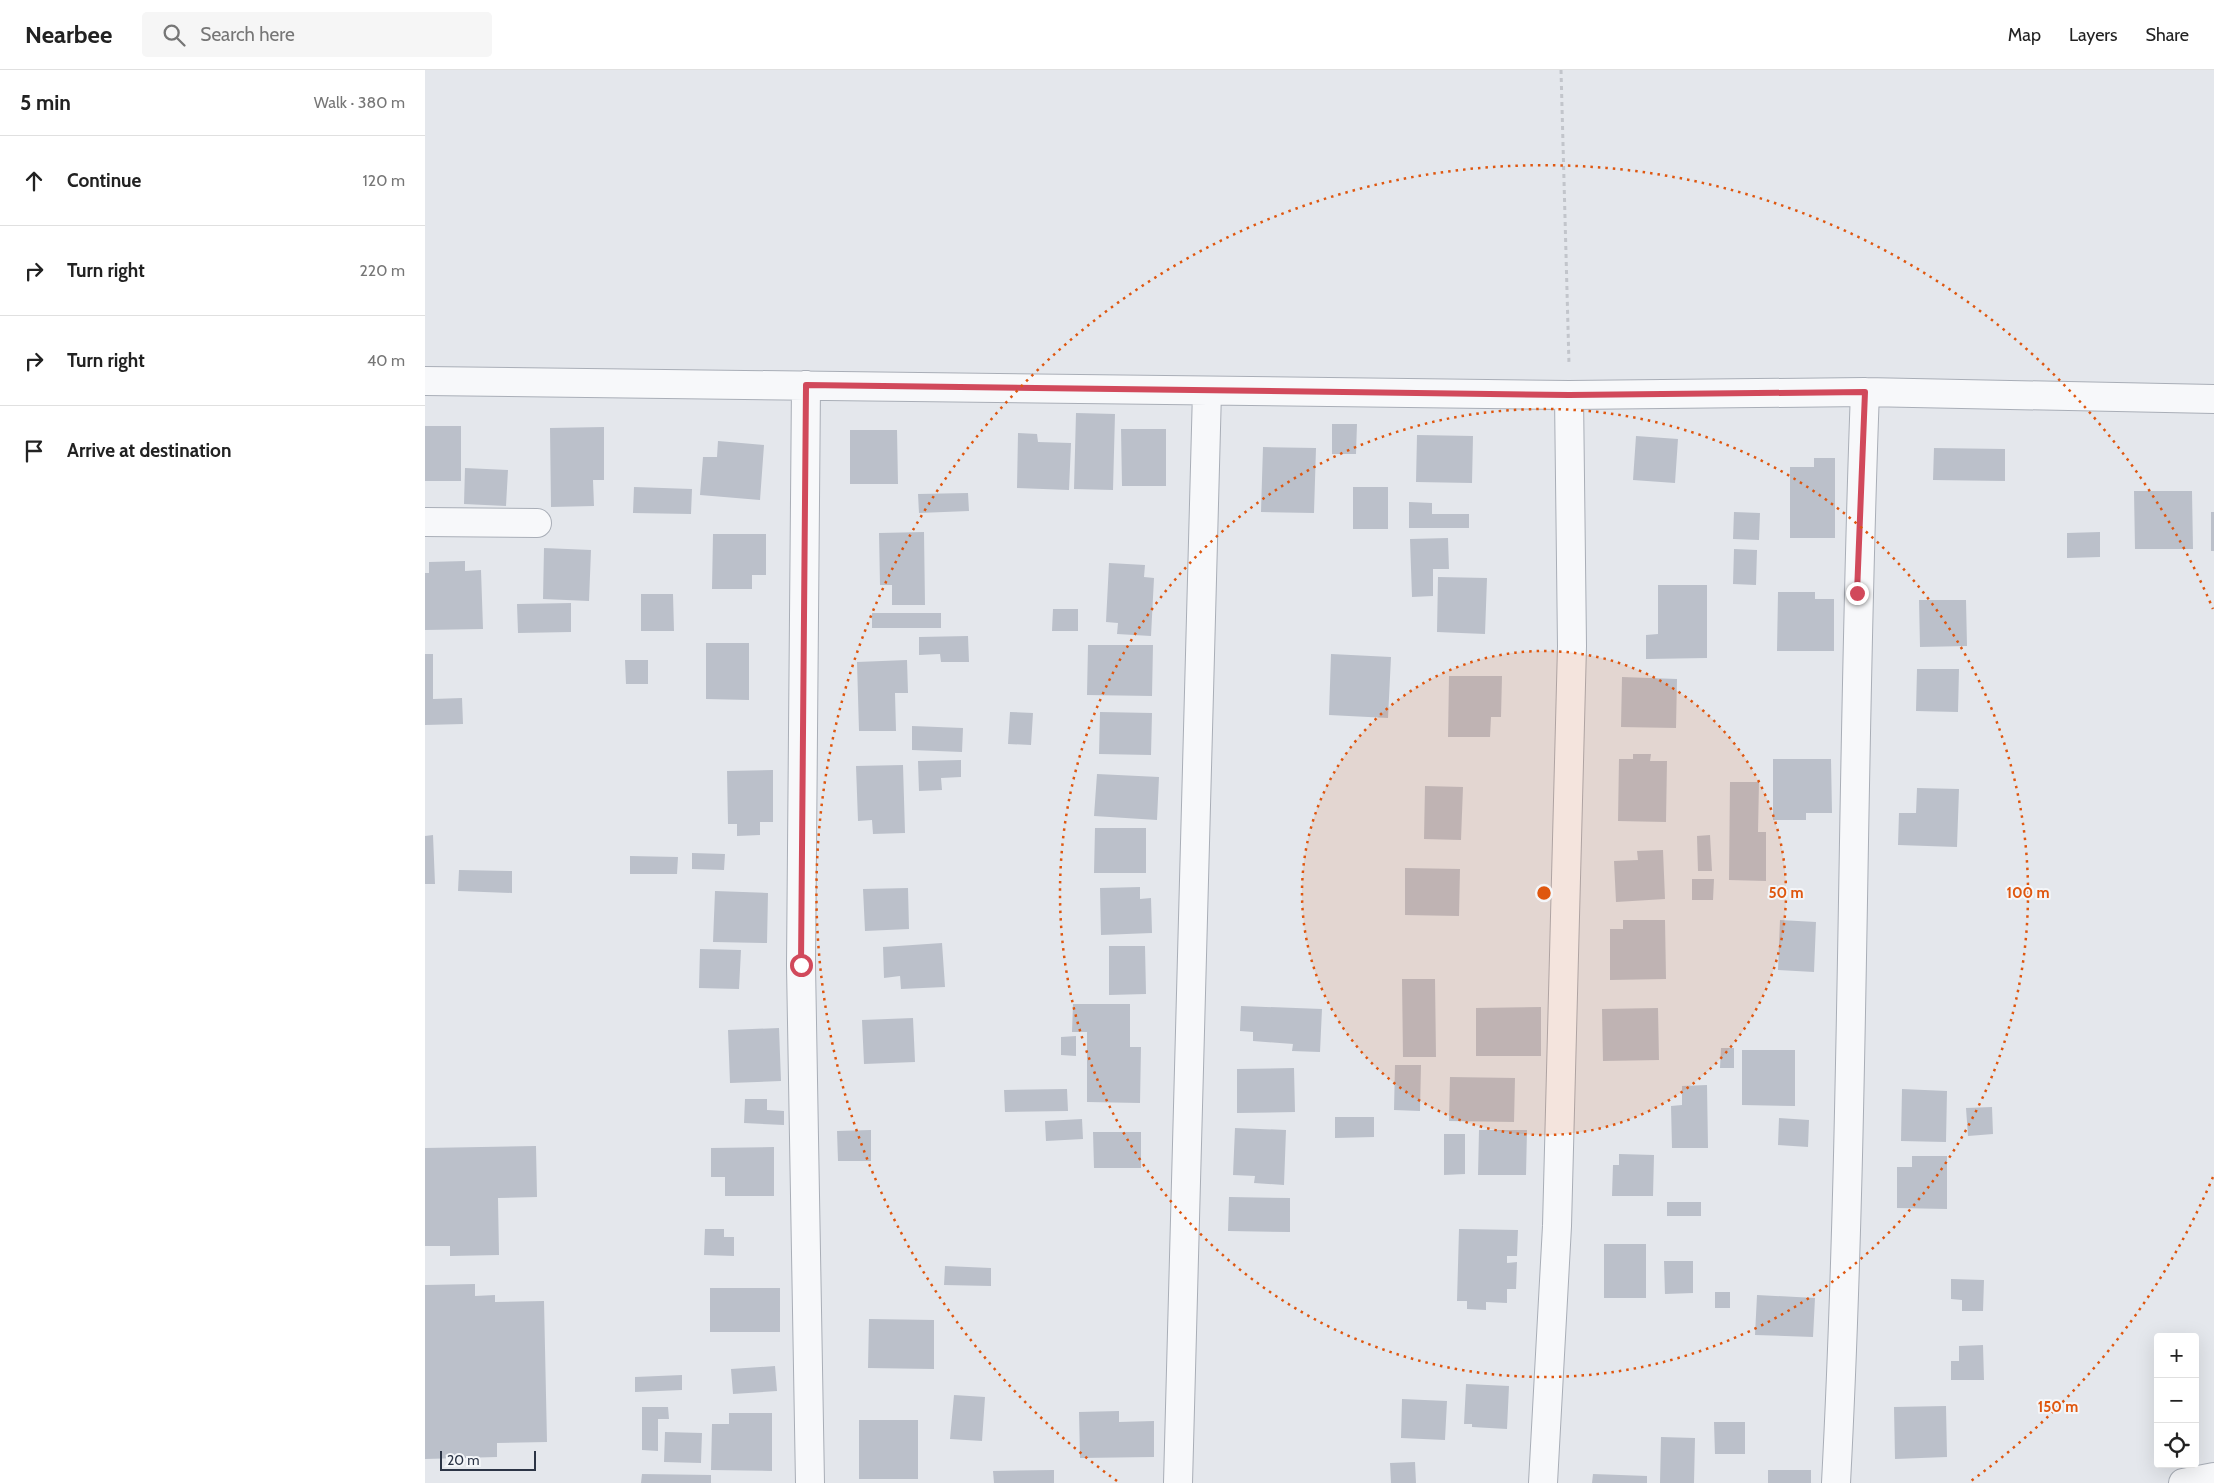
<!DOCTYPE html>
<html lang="en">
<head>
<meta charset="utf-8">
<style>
  :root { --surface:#fff; --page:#f6f6f6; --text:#222; --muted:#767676; --line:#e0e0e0 }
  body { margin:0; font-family:Cabin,sans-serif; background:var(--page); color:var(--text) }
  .controls { position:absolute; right:15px; bottom:15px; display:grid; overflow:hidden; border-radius:5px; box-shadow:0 5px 20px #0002 }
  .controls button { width:45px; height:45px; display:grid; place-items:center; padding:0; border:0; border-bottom:1px solid var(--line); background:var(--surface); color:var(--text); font:25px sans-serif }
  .scale { position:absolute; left:15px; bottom:12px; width:96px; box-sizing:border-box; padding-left:5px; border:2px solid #2b3445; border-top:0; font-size:14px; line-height:18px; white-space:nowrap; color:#2b3445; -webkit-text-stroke:4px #f4f6f9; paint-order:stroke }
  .stop { position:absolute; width:15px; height:15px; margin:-11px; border:4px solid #d1495b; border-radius:50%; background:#fff }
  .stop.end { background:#d1495b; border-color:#fff; box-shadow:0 1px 5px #0008 }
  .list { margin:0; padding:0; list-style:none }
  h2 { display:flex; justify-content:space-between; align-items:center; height:65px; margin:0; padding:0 20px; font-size:21px }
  h2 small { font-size:16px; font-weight:400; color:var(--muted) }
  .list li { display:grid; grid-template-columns:32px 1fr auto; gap:15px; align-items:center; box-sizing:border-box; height:90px; padding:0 20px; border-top:1px solid var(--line) }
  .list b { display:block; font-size:19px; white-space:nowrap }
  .list em { font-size:16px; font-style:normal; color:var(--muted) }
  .icon { flex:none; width:28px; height:28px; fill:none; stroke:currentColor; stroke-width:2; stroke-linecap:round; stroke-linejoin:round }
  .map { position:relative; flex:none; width:1789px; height:1413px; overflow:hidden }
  header { display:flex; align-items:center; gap:30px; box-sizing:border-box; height:70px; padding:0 25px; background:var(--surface); border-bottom:1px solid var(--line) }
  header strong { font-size:24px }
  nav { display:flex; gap:28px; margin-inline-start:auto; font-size:18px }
  .search { width:350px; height:45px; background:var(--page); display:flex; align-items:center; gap:12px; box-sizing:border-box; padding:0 18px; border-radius:5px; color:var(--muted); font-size:19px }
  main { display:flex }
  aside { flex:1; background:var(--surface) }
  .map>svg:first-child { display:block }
</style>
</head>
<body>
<header>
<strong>Nearbee</strong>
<div class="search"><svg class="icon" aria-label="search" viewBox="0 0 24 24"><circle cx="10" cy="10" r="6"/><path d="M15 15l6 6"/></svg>Search here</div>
<nav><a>Map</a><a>Layers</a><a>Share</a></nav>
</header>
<main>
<aside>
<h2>5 min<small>Walk · 380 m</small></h2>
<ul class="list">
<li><svg class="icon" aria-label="ahead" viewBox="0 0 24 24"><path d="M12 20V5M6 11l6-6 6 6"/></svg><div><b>Continue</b></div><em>120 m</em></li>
<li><svg class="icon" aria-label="right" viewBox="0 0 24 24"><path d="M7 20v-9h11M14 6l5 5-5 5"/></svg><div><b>Turn right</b></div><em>220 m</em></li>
<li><svg class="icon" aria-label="right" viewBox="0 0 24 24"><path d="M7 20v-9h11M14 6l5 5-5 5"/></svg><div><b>Turn right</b></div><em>40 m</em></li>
<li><svg class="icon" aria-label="arrive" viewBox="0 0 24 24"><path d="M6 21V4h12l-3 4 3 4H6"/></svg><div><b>Arrive at destination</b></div></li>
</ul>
</aside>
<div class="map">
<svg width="1789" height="1413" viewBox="0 0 1789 1413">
  <rect width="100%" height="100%" fill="#e4e7ec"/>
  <path fill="#bbc0ca" d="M651,343L690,344L688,420L649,419Z
    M907,354H932L931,384H907Z
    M0,356H36V411H0Z
    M179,357V410H168L169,436L126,437L125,358Z
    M696,359H741V416H697Z
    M425,360H472L473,414H425Z
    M593,363L612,364L613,372L646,373L644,420L592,418Z
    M992,365L1048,366L1047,413L991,412Z
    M1211,366L1253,369L1250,413L1208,410Z
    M293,371L339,375L335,430L275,425L278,387H292Z
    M838,377L891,378L889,443L836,442Z
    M1509,378L1580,379V411L1508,410Z
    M1389,388H1410V468H1365V397H1389Z
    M40,398L83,400L81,436L39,434Z
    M209,417L267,419L266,444L208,443Z
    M928,417H963V459H928Z
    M1709,421H1767L1768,479H1710Z
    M543,423L544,441L494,443L493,424Z
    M984,432L1007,433V444H1044V458H984Z
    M1309,442L1335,443L1334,470L1308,469Z
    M1786,442H1789V481H1786Z
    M499,462L500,535H467V515H455L454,463Z
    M1675,462V487L1642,488V463Z
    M288,464H341V505H327V519H287Z
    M1023,468L1024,499H1008V526L987,527L985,469Z
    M119,478L166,480L164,531L118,529Z
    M1309,479L1332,480L1331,515L1308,514Z
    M40,491V501L56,500L58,559L0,560V503H4V492Z
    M684,493L720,495L719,507L729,508L726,566L692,564L693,553L681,552Z
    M1013,507L1062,508L1060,564L1012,562Z
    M1233,515H1282V588L1221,589V565L1233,564Z
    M1353,522H1390V529H1409V581H1352Z
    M216,524H248L249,561H216Z
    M1494,530H1541L1542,576L1495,577Z
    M146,533V562L93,563L92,534Z
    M628,539H653V561H627Z
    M447,543H516V558H447Z
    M543,566L544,592H516L515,584L494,585V567Z
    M281,573H324V630L281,629Z
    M663,575H728L727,626L662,625Z
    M0,584H8V629L37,628L38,654L0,655Z
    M906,584L966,587L963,648L904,645Z
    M200,590H223V614H201Z
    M482,590L483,623H470L471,661H434L432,592Z
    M1492,599H1534L1533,642L1491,641Z
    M1024,606H1077L1076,647H1066L1065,667H1023Z
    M1197,607L1252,609L1251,658L1196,657Z
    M585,642L608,643L606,675L583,674Z
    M675,642L727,643L726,685L674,684Z
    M487,656L538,658L537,682L487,680Z
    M1208,684H1226L1225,691H1242L1241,752L1193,751L1194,689H1208Z
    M1348,689H1406L1407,743H1381V750H1348Z
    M536,690V707L516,708L517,720L494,721L493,691Z
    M478,695L480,763L448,764L447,750L433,751L431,696Z
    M348,700V752H335V765L312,766V754H303L302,701Z
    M672,704L734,707L732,750L669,746Z
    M1305,712H1334L1333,762H1341V811L1304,810Z
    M1000,716L1038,717L1036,770L999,769Z
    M1492,718L1534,719L1532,777L1473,775L1474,743H1491Z
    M670,758H721V803H669Z
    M8,765L10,814H0V766Z
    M1285,765L1287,801H1273L1272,766Z
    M1238,780L1240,829L1191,832L1189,791L1213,790L1212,781Z
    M267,783L300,784L299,800L267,799Z
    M205,786L253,787L252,804H205Z
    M980,798L1035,799L1034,846L980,845Z
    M34,800L87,801V823L33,821Z
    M1267,809H1289L1288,830H1267Z
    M715,817V829L726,828L727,863L676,865L675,818Z
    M483,818L484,859L440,861L438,819Z
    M290,821L343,823L342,873L288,872Z
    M1198,850H1240L1241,909L1185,910V859H1198Z
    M1355,850L1391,852L1389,902L1353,900Z
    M517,873L520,917L476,919L475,906L459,908L458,877Z
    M684,876H720L721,924L684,925Z
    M275,879L316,880L314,919L274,918Z
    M977,909H1010L1011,987H978Z
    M648,934H705V977H716L715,1033L662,1032V962H647Z
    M816,936L897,939L895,982L867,981L868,974L828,971V962L815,961Z
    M1116,937V986H1051V938Z
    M1233,938L1234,990L1178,991L1177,939Z
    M488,948L490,992L439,994L437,950Z
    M354,958L356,1011L305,1013L303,960Z
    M651,966V986L636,985V967Z
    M1296,978H1309V998H1295Z
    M1317,980H1370V1036L1317,1035Z
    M970,995H996L995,1041L969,1040Z
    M869,998L870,1042L812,1043V999Z
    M1025,1007L1090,1008L1089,1052L1024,1051Z
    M1282,1015L1283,1078H1247L1246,1036L1257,1035V1016Z
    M642,1019L643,1041L580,1042L579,1020Z
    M1477,1019L1522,1021L1521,1072L1476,1071Z
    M320,1029H342V1040L359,1041V1055L319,1053Z
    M1567,1037L1568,1064L1543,1066L1541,1038Z
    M910,1047H949V1067L910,1068Z
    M1354,1048L1384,1050L1383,1077L1353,1075Z
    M657,1049L658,1069L621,1071L620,1051Z
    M810,1058L861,1060L859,1115L829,1113L830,1106L808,1105Z
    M446,1060V1091H413L412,1061Z
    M1054,1060H1102L1101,1105H1053Z
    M668,1062H716V1098H669Z
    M1019,1064H1040V1104L1019,1105Z
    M111,1076L112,1127L73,1128L74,1185L25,1186V1176H0V1078Z
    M349,1077V1126H300V1107H286V1078Z
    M1194,1084L1229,1085L1228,1126H1187L1188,1095H1194Z
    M1487,1086H1522V1139L1472,1138V1097H1487Z
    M804,1127L865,1128V1162L803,1161Z
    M1242,1132H1276V1146H1242Z
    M280,1159H299V1167H309V1186L279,1185Z
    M1034,1159L1093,1160L1092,1186H1082V1193L1092,1192L1091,1219H1082V1233L1061,1232V1240L1042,1239V1231H1032Z
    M1179,1174H1221V1228H1179Z
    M1239,1191H1268V1223L1240,1224Z
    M520,1196L566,1198V1216L519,1215Z
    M1526,1209L1559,1210L1558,1241H1537V1230L1526,1229Z
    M50,1214V1226L70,1225V1232L119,1231L122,1372L72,1373V1387L0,1389V1215Z
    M285,1218H355V1262H285Z
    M1290,1222H1305V1238H1290Z
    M1332,1225L1390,1228L1388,1267L1330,1265Z
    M444,1249L509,1250V1299L443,1298Z
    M1558,1275L1559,1310H1526V1291H1534V1276Z
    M350,1296L352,1321L308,1324L306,1299Z
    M257,1305V1320L210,1322V1307Z
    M1041,1314L1084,1316L1082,1359L1047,1357V1354H1039Z
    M529,1325L560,1327L557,1371L525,1369Z
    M977,1329L1022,1331L1020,1370L976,1368Z
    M1521,1336L1522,1387L1470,1389L1469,1337Z
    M217,1337H243L244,1349H233V1381L217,1380Z
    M694,1341V1352L729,1351V1387L655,1388L654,1342Z
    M304,1343H347V1401L286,1400L287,1354H304Z
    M434,1350H493V1409H434Z
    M1289,1352H1320V1384H1290Z
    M240,1362L277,1363L276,1393L239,1392Z
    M1236,1367L1270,1368L1269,1413H1235Z
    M990,1392L991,1413H966L965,1393Z
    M629,1400V1413H569L568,1401Z
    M1343,1400H1386V1413H1343Z
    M217,1404L286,1405V1413H216Z
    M1168,1404L1222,1406V1413H1167Z"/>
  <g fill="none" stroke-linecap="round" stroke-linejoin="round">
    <g stroke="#a9aeb7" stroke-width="30">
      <path id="minor" d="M0,311L1144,325L1440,322L1789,329
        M381,315L376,895L385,1413
        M0,452L112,453
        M753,1413L782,321
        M1118,1413L1132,1156L1147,576L1144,325
        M1411,1413C1430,1050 1426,686 1440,322
        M1758,1413L1789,1407"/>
    </g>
    <path stroke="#c2c5cb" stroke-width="3" stroke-dasharray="4 4" stroke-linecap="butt" d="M1136,0L1144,294"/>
    <use href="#minor" stroke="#f7f8fa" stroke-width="28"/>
  </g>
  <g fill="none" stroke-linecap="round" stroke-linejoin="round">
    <path stroke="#d1495b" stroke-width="6" d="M376,895L381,315L1144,325L1440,322L1432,523"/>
  </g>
  <circle cx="1119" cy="823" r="242" fill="#df570f" fill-opacity=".12"/>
  <g fill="none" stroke="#df570f" stroke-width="2.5" stroke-dasharray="2.5 5">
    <circle cx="1119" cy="823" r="242"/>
    <circle cx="1119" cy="823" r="484"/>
    <path d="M1788 1107A727 727 0 0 1 1546 1411M692 1411A727 727 0 1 1 1788 539"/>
  </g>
  <circle cx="1119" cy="823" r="8" fill="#df570f" stroke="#f4f6f9" stroke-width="2.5"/>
  <g font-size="15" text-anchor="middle" font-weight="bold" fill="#df570f" stroke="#f4f6f9" stroke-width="4" stroke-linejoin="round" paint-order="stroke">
    <text x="1361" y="828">50 m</text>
    <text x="1603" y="828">100 m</text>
    <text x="1633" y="1342">150 m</text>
  </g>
</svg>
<div class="controls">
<button>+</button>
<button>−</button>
<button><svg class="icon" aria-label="locate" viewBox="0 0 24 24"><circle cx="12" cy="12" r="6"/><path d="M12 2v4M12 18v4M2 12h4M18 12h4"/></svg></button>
</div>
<div class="scale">20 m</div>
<div class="stop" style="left:376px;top:895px"></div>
<div class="stop end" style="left:1432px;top:523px"></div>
</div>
</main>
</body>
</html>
